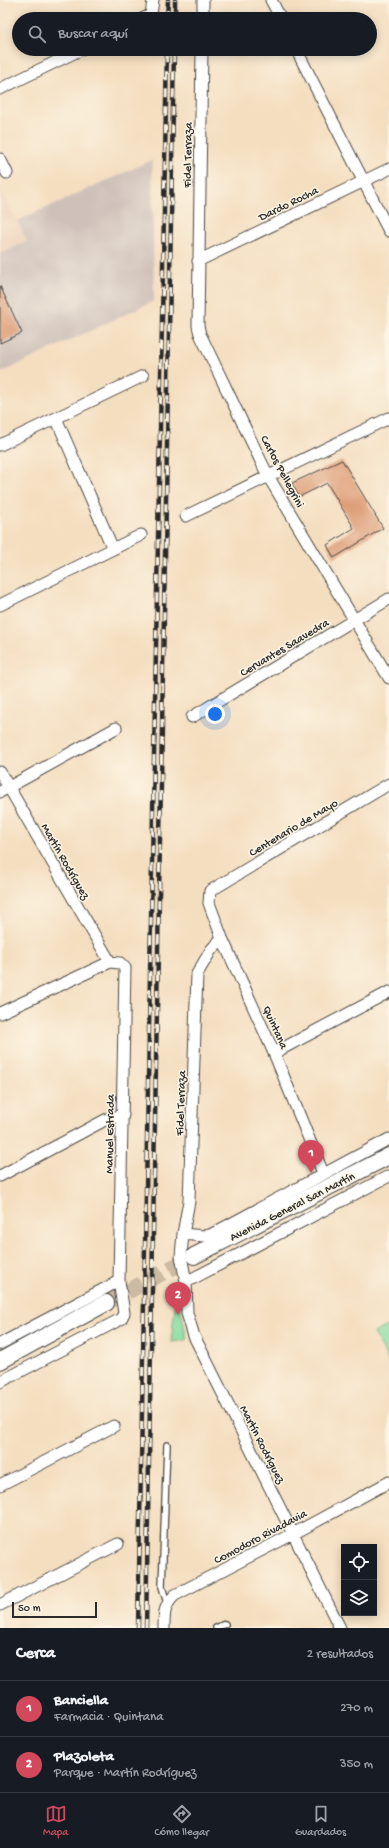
<!DOCTYPE html>
<html lang="es">
<head>
<meta charset="utf-8">
<style>
  :root { --surface:#171b24; --page:#242831; --text:#f1f3f6; --muted:#9ea1a6; --line:#363941; --accent:#d1495b }
  body { margin:0; font-family:"Gochi Hand",sans-serif; background:var(--page); color:var(--text) }
  .controls { position:absolute; right:12px; bottom:12px; display:grid; overflow:hidden; border-radius:0px; box-shadow:0 2px 10px #0003 }
  .controls button { width:36px; height:36px; display:grid; place-items:center; padding:0; border:0; border-bottom:1px solid var(--line); background:var(--surface); color:var(--text); font:20px sans-serif }
  .scale { position:absolute; left:12px; bottom:10px; width:85px; box-sizing:border-box; padding-left:4px; border:2px solid #2b2b2b; border-top:0; font-size:11px; line-height:14px; white-space:nowrap; color:#2b2b2b; -webkit-text-stroke:3px #fcf5e5; paint-order:stroke }
  .you { position:absolute; left:215px; top:714px; width:14px; height:14px; margin:-10px; border:3px solid #fff; border-radius:50%; background:#1a73e8; box-shadow:0 0 0 6px #1a73e833 }
  .badge { display:grid; place-items:center; width:26px; height:26px; border-radius:50%; background:var(--accent); color:#fff; font-size:13px; font-weight:700 }
  .pin { position:absolute; translate:-50% -33px; filter:drop-shadow(0 1px 2px #0008) }
  .pin::after { content:''; position:absolute; top:21px; width:14px; height:12px; background:inherit; clip-path:polygon(0 0,100% 0,50% 100%) }
  .list { margin:0; padding:0; list-style:none }
  h2 { display:flex; justify-content:space-between; align-items:center; height:52px; margin:0; padding:0 16px; font-size:17px }
  h2 small { font-size:13px; font-weight:400; color:var(--muted) }
  .list li { display:grid; grid-template-columns:26px 1fr auto; gap:12px; align-items:center; box-sizing:border-box; height:56px; padding:0 16px; border-top:1px solid var(--line) }
  .list b { display:block; font-size:15px; white-space:nowrap }
  .list p { margin:0; font-size:13px; white-space:nowrap; color:var(--muted) }
  .list em { font-size:13px; font-style:normal; color:var(--muted) }
  .icon { flex:none; width:22px; height:22px; fill:none; stroke:currentColor; stroke-width:2; stroke-linecap:round; stroke-linejoin:round }
  .map { position:relative; flex:none; width:389px; height:1628px; overflow:hidden }
  .search { position:absolute; background:var(--surface); box-shadow:0 2px 10px #0003; left:12px; right:12px; top:12px; height:44px; display:flex; align-items:center; gap:10px; box-sizing:border-box; padding:0 14px; border-radius:22px; color:var(--muted); font-size:15px }
  .sheet { height:164px; background:var(--surface) }
  nav { display:flex; justify-content:space-around; align-items:center; box-sizing:border-box; height:56px; border-top:1px solid var(--line); background:var(--surface); font-size:11px; color:var(--muted) }
  nav a { display:grid; justify-items:center; gap:2px }
  nav .on { color:var(--accent) }
  .map>svg:first-child { display:block }
</style>
</head>
<body>
<div class="map">
<svg width="389" height="1628" viewBox="0 0 389 1628">
  <rect width="100%" height="100%" fill="#fcf5e5"/>
  <filter id="ink" filterUnits="userSpaceOnUse"><feTurbulence type="fractalNoise" baseFrequency=".025" numOctaves="2"/><feDisplacementMap in="SourceGraphic" scale="8" xChannelSelector="R" yChannelSelector="G"/><feConvolveMatrix kernelMatrix="1 2 1 2 8 2 1 2 1" color-interpolation-filters="sRGB"/></filter>
  <filter id="wash" filterUnits="userSpaceOnUse"><feTurbulence type="fractalNoise" baseFrequency=".012" numOctaves="4" result="noise"/><feDisplacementMap in="SourceGraphic" scale="16" xChannelSelector="R" yChannelSelector="G"/><feGaussianBlur stdDeviation="0.9" result="paint"/><feColorMatrix in="noise" values="0 0 0 0 0 0 0 0 0 0 0 0 0 0 0 0 0 1.4 0 .05"/><feComposite in="paint" operator="in"/></filter>
  <g filter="url(#wash)">
    <rect width="100%" height="100%" fill="#f4dec0"/>
    <path fill="#eed2bb" d="M0,187L27,241L0,254Z"/>
    <path fill="#cfc1ba" d="M152,160L154,301L0,373V254L27,241L17,221Z"/>
    <path fill="#89dda0" stroke="#5a8466" d="M177,1289L187,1340L171,1342Z
      M389,1325V1361L374,1333Z"/>
    <g id="blocks">
      <path fill="#dc9871" d="M0,286L22,333L0,343Z
        M342,460L383,528L334,558L327,545L354,528L327,483L299,497L292,483Z"/>
    </g>
  </g>
  <g filter="url(#ink)">
    <use href="#blocks" fill-opacity="0" stroke="#494641" stroke-width="1"/>
    <g fill="none" stroke-linecap="round" stroke-linejoin="round">
      <path stroke="#ccbaa2" stroke-width="16" stroke-dasharray="16 8" stroke-linecap="butt" d="M106,1303L194,1256"/>
      <g stroke="#494641" stroke-width="8">
        <path id="lane" d="M167,1445L162,1587L167,1603
          M216,1628L225,1624"/>
      </g>
      <g stroke="#494641" stroke-width="13">
        <path id="street" d="M271,0L281,19
          M142,19L151,15L153,0
          M203,19V0
          M202,49L198,326L200,334L268,476L389,678
          M296,49L389,231
          M0,89L82,49
          M0,159L7,173
          M198,261L389,169
          M56,418L113,549
          M0,445L143,376
          M186,516L389,418
          M0,605L141,535
          M192,717L389,599
          M0,772L110,962
          M0,792L116,728
          M222,938L211,950L197,974L189,1201L183,1234L181,1256L186,1282L187,1313L194,1336L340,1628
          M0,1013L110,962L120,963L125,968L119,1281L124,1313L121,1319L0,1382
          M274,1053L389,992
          M323,1173L274,1053L222,938L209,903L210,891L389,784
          M0,1176L107,1119L123,1115
          M183,1234L204,1236L210,1235L389,1139
          M186,1282L389,1176
          M0,1344L119,1281
          M0,1485L114,1426
          M0,1605L118,1544
          M164,1628C164,1614 164,1605 175,1595L293,1534L389,1482"/>
      </g>
      <g stroke="#494641" stroke-width="18">
        <path id="secondary" d="M194,1256L389,1156
          M0,1361L106,1303"/>
      </g>
      <use href="#lane" stroke="#fff" stroke-width="5.5"/>
      <use href="#street" stroke="#fff" stroke-width="11"/>
      <use href="#secondary" stroke="#fff" stroke-width="16"/>
      <g stroke="#2b2b2b" stroke-width="4.5">
        <path id="rail" d="M167,19L168,0
          M175,19V0
          M138,1628L167,49
          M146,1628L174,49"/>
      </g>
      <use href="#rail" stroke="#fcf5e5" stroke-width="3" stroke-dasharray="9" stroke-linecap="butt"/>
    </g>
  </g>
  <g text-anchor="middle" stroke-width="3" stroke-linejoin="round" paint-order="stroke">
    <g font-size="12" fill="#2b2b2b" stroke="#fcf5e5">
      <text transform="translate(187 155) rotate(-89)" y="4">Fidel Terraza</text>
      <text transform="translate(288 203) rotate(-26)" y="4">Dardo Rocha</text>
      <text transform="translate(283 471) rotate(62)" y="4">Carlos Pellegrini</text>
      <text transform="translate(284 647) rotate(-31)" y="4">Cervantes Saavedra</text>
      <text transform="translate(293 827) rotate(-31)" y="4">Centenario de Mayo</text>
      <text transform="translate(66 861) rotate(60)" y="4">Martín Rodríguez</text>
      <text transform="translate(276 1027) rotate(66)" y="4">Quintana</text>
      <text transform="translate(180 1103) rotate(-88)" y="4">Fidel Terraza</text>
      <text transform="translate(109 1134) rotate(-89)" y="4">Manuel Estrada</text>
      <text transform="translate(292 1206) rotate(-27)" y="4">Avenida General San Martín</text>
      <text transform="translate(263 1444) rotate(63)" y="4">Martín Rodríguez</text>
      <text transform="translate(260 1536) rotate(-28)" y="4">Comodoro Rivadavia</text>
    </g>
  </g>
</svg>
<div class="controls">
<button><svg class="icon" aria-label="locate" viewBox="0 0 24 24"><circle cx="12" cy="12" r="6"/><path d="M12 2v4M12 18v4M2 12h4M18 12h4"/></svg></button>
<button><svg class="icon" aria-label="layers" viewBox="0 0 24 24"><path d="M12 4l9 5-9 5-9-5zM3 14l9 5 9-5"/></svg></button>
</div>
<div class="scale">50 m</div>
<div class="you"></div>
<div class="pin badge" style="left:311px;top:1173px">1</div>
<div class="pin badge" style="left:178px;top:1315px">2</div>
<div class="search"><svg class="icon" aria-label="search" viewBox="0 0 24 24"><circle cx="10" cy="10" r="6"/><path d="M15 15l6 6"/></svg>Buscar aquí</div>
</div>
<section class="sheet">
<h2>Cerca<small>2 resultados</small></h2>
<ul class="list">
<li><span class="badge">1</span><div><b>Banciella</b><p>Farmacia · Quintana</p></div><em>270 m</em></li>
<li><span class="badge">2</span><div><b>Plazoleta</b><p>Parque · Martín Rodríguez</p></div><em>350 m</em></li>
</ul>
</section>
<nav>
<a class="on"><svg class="icon" aria-label="map" viewBox="0 0 24 24"><path d="M3 6l6-2 6 2 6-2v14l-6 2-6-2-6 2zM9 4v14M15 6v14"/></svg>Mapa</a>
<a><svg class="icon" aria-label="directions" viewBox="0 0 24 24"><path d="M12 3l9 9-9 9-9-9zM9 14v-3h6M13 9l2 2-2 2"/></svg>Cómo llegar</a>
<a><svg class="icon" aria-label="saved" viewBox="0 0 24 24"><path d="M7 4h10v16l-5-4-5 4z"/></svg>Guardados</a>
</nav>
</body>
</html>
